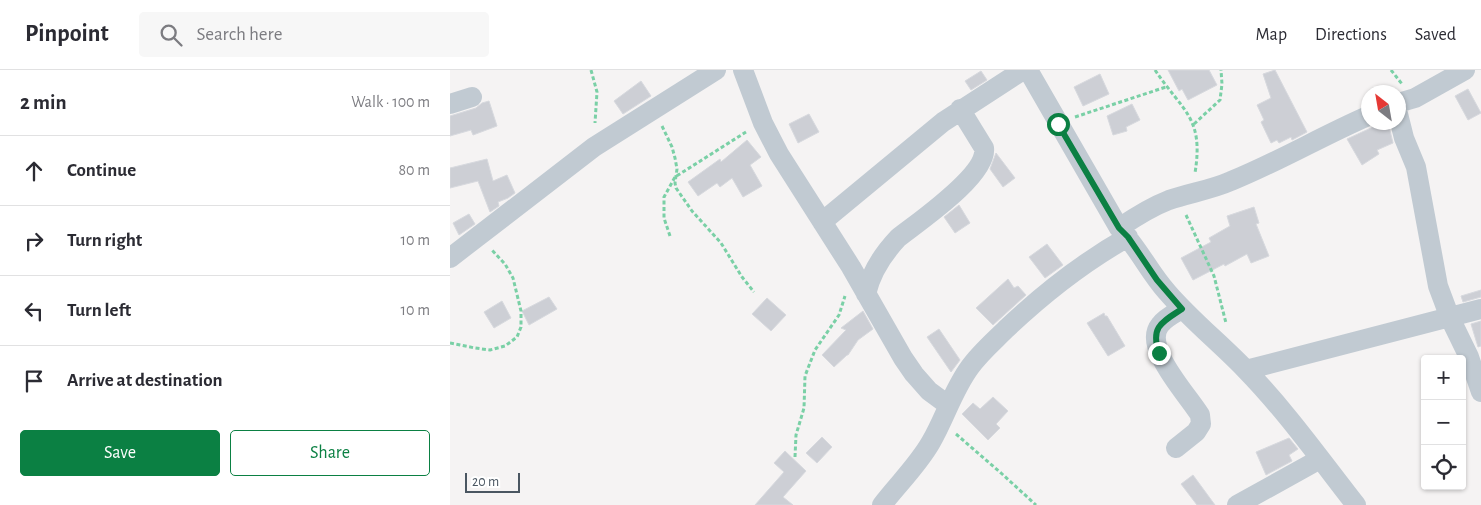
<!DOCTYPE html>
<html lang="en">
<head>
<meta charset="utf-8">
<style>
  :root { --surface:#fff; --page:#f7f7f7; --text:#2b2b33; --muted:#7c7c81; --line:#e1e1e2; --accent:#0b8043 }
  body { margin:0; font-family:"Alegreya Sans",sans-serif; background:var(--page); color:var(--text) }
  .controls { position:absolute; right:15px; bottom:15px; display:grid; overflow:hidden; border-radius:5px; box-shadow:0 1px 4px #0004 }
  .controls button { width:45px; height:45px; display:grid; place-items:center; padding:0; border:0; border-bottom:1px solid var(--line); background:var(--surface); color:var(--text); font:25px sans-serif }
  .compass { position:absolute; left:911px; top:15px; width:45px; height:45px; border-radius:50%; background:var(--surface); box-shadow:0 1px 4px #0004; rotate:329deg }
  .scale { position:absolute; left:15px; bottom:12px; width:55px; box-sizing:border-box; padding-left:5px; border:2px solid #4a5661; border-top:0; font-size:14px; line-height:18px; white-space:nowrap; color:#4a5661; -webkit-text-stroke:4px #fff; paint-order:stroke }
  .stop { position:absolute; width:15px; height:15px; margin:-11px; border:4px solid #0b8043; border-radius:50%; background:#fff }
  .stop.end { background:#0b8043; border-color:#fff; box-shadow:0 1px 5px #0008 }
  .list { margin:0; padding:0; list-style:none }
  h2 { display:flex; justify-content:space-between; align-items:center; height:65px; margin:0; padding:0 20px; font-size:21px }
  h2 small { font-size:16px; font-weight:400; color:var(--muted) }
  .list li { display:grid; grid-template-columns:32px 1fr auto; gap:15px; align-items:center; box-sizing:border-box; height:70px; padding:0 20px; border-top:1px solid var(--line) }
  .list b { display:block; font-size:19px; white-space:nowrap }
  .list em { font-size:16px; font-style:normal; color:var(--muted) }
  .actions { display:flex; gap:10px; padding:15px 20px }
  .actions a { flex:1; padding:11px 0; border:1px solid var(--accent); border-radius:5px; text-align:center; font-size:18px; color:var(--accent) }
  .actions .main { background:var(--accent); color:#fff }
  .icon { flex:none; width:28px; height:28px; fill:none; stroke:currentColor; stroke-width:2; stroke-linecap:round; stroke-linejoin:round }
  .map { position:relative; flex:none; width:1031px; height:435px; overflow:hidden }
  header { display:flex; align-items:center; gap:30px; box-sizing:border-box; height:70px; padding:0 25px; background:var(--surface); border-bottom:1px solid var(--line) }
  header strong { font-size:24px }
  nav { display:flex; gap:28px; margin-inline-start:auto; font-size:18px }
  .search { width:350px; height:45px; background:var(--page); display:flex; align-items:center; gap:12px; box-sizing:border-box; padding:0 18px; border-radius:5px; color:var(--muted); font-size:19px }
  main { display:flex }
  aside { flex:1; background:var(--surface) }
  .map>svg:first-child { display:block }
</style>
</head>
<body>
<header>
<strong>Pinpoint</strong>
<div class="search"><svg class="icon" aria-label="search" viewBox="0 0 24 24"><circle cx="10" cy="10" r="6"/><path d="M15 15l6 6"/></svg>Search here</div>
<nav><a>Map</a><a>Directions</a><a>Saved</a></nav>
</header>
<main>
<aside>
<h2>2 min<small>Walk · 100 m</small></h2>
<ul class="list">
<li><svg class="icon" aria-label="ahead" viewBox="0 0 24 24"><path d="M12 20V5M6 11l6-6 6 6"/></svg><div><b>Continue</b></div><em>80 m</em></li>
<li><svg class="icon" aria-label="right" viewBox="0 0 24 24"><path d="M7 20v-9h11M14 6l5 5-5 5"/></svg><div><b>Turn right</b></div><em>10 m</em></li>
<li><svg class="icon" aria-label="left" viewBox="0 0 24 24"><path d="M17 20v-9H6M10 6l-5 5 5 5"/></svg><div><b>Turn left</b></div><em>10 m</em></li>
<li><svg class="icon" aria-label="arrive" viewBox="0 0 24 24"><path d="M6 21V4h12l-3 4 3 4H6"/></svg><div><b>Arrive at destination</b></div></li>
</ul>
<div class="actions"><a class="main">Save</a><a>Share</a></div>
</aside>
<div class="map">
<svg width="1031" height="435" viewBox="0 0 1031 435">
  <rect width="100%" height="100%" fill="#f5f3f3"/>
  <path fill="#cdcfd5" stroke="#d7d9de" d="M718,0H759L767,15L738,30L732,19L729,21Z
    M825,0L857,62L842,70L841,67L829,73L827,70L821,73L811,52L814,50L807,35L821,28L813,4Z
    M531,1L537,10L521,20L515,11Z
    M650,4L659,24L633,36L624,17Z
    M191,11L201,26L173,44L164,31Z
    M1018,19L1031,43L1018,50L1005,26Z
    M39,31L47,56L23,65L21,60L0,66V46L26,38L32,33Z
    M682,34L690,50L676,57L677,61L663,65L657,46Z
    M359,44L369,62L348,73L339,54Z
    M928,52H938L943,73L927,80L929,84L912,95L897,69L923,57Z
    M297,70L311,87L300,95L312,116L293,127L282,108L270,117L267,113L248,126L238,112L270,89L271,92Z
    M546,83L565,108L553,117L540,99Z
    M37,89L43,111L57,105L65,123L58,128L48,132L49,136L40,142L28,111L0,118V98Z
    M509,135L520,153L505,163L494,147Z
    M804,137L809,153L806,154L819,186L801,193L797,184L775,196L774,194L743,210L731,188L761,172L759,168L780,156L777,146Z
    M19,144L25,154L9,165L3,153Z
    M597,174L613,195L595,208L579,187Z
    M558,209L564,218L568,216L576,225L543,255L526,238Z
    M1031,220V227L1013,232L1011,226Z
    M99,227L107,239L79,255L72,241Z
    M317,228L336,245L321,261L302,244Z
    M52,231L61,248L44,258L34,242Z
    M413,241L423,259L408,270L398,285H397L384,297L372,285L396,260L391,258Z
    M654,243L655,246H657L675,276L658,286L637,253Z
    M1031,251V276L1028,277L1021,254Z
    M489,259L510,290L501,302L477,267Z
    M543,327L558,341L546,354L550,358L538,370L512,344L523,333L530,339Z
    M372,367L382,377L367,393L356,383Z
    M839,368L848,379L839,385L842,391L816,405L806,382Z
    M335,381L356,401L333,427L343,435H305L334,402L324,393Z
    M743,405L765,435H747L731,414Z"/>
  <g fill="none" stroke-linecap="round" stroke-linejoin="round">
    <path stroke="#7ad0a6" stroke-width="3" stroke-dasharray="4 2.5" stroke-linecap="butt" d="M141,0L147,22L145,53
      M705,0C733,42 754,47 745,103
      M941,0L952,14
      M625,47L716,17
      M744,54L770,30L772,14L771,0
      M212,56L222,77L225,88L227,99L225,113L226,118L242,141L271,173L292,207L304,222
      M736,145L764,206L776,253
      M220,166L214,148V127L225,107L296,62
      M0,273L25,278L40,280L55,276L67,267L71,257V241L63,208L55,194L41,179
      M506,364L551,403L586,435
      M345,387L346,365L354,338L355,306L365,280L389,245L395,226"/>
    <path stroke="#c1cad2" stroke-width="20" d="M293,0L313,53L329,84L401,197L453,288L464,304L479,321L498,335
      M578,0L669,158C688,177 699,202 717,222C741,250 770,273 795,299C836,341 870,389 906,435
      M948,33L965,28L1015,0
      M0,34L22,27
      M948,44L954,68L966,97L988,216L1000,248L1019,287L1031,322
      M372,152L493,52L573,0
      M669,158C685,147 701,137 719,130C739,123 761,120 781,111C828,92 872,66 918,46
      M0,188L144,77L266,0
      M416,224C421,202 432,185 448,168C468,152 538,105 534,78L510,39
      M796,300L1031,239
      M726,378L746,362L751,354L750,345C738,325 692,277 710,255C715,248 725,243 732,239
      M432,435C448,414 468,395 481,372C495,348 503,320 520,297C530,283 544,271 556,259C595,222 632,193 678,167
      M787,435L870,389"/>
  </g>
  <g fill="none" stroke-linecap="round" stroke-linejoin="round">
    <path stroke="#0b8043" stroke-width="6" d="M608,54L669,158L678,167L707,210L732,239C712,252 700,257 709,283"/>
  </g>
</svg>
<div class="controls">
<button>+</button>
<button>−</button>
<button><svg class="icon" aria-label="locate" viewBox="0 0 24 24"><circle cx="12" cy="12" r="6"/><path d="M12 2v4M12 18v4M2 12h4M18 12h4"/></svg></button>
</div>
<svg class="compass" viewBox="-18 -18 36 36"><path d="M0-13l5 13h-10z" fill="#e53935"/><path d="M0 13l5-13h-10z" fill="#7c7c81"/></svg>
<div class="scale">20 m</div>
<div class="stop" style="left:608px;top:54px"></div>
<div class="stop end" style="left:709px;top:283px"></div>
</div>
</main>
</body>
</html>
